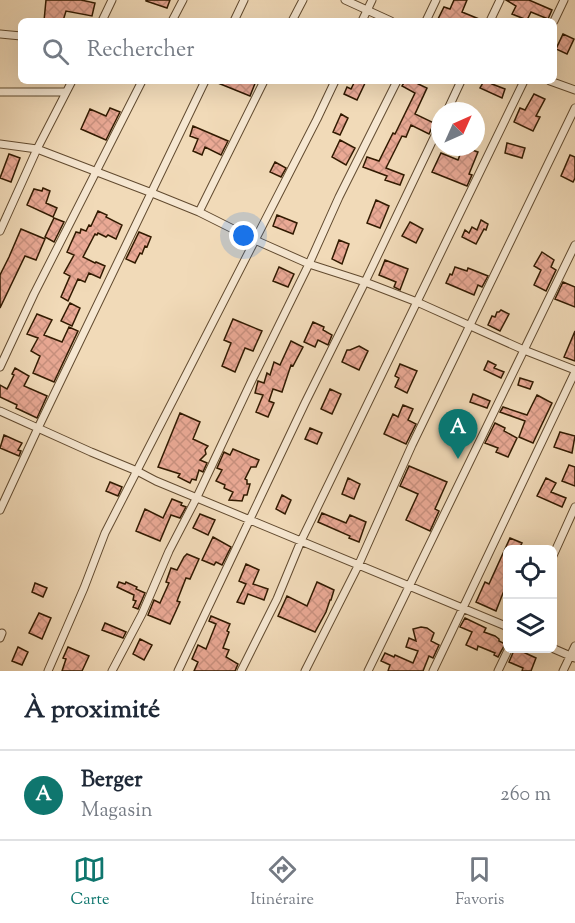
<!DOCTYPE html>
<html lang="fr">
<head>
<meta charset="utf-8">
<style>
  :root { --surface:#fff; --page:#f2f2f3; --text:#1f2937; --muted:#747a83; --line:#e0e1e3; --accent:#0f766e }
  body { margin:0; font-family:"Sorts Mill Goudy",serif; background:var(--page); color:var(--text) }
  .controls { position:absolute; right:18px; bottom:18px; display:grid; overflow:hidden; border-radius:9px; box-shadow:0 6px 24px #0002 }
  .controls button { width:54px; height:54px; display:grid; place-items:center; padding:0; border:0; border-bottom:2px solid var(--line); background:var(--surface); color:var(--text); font:30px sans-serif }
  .compass { position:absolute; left:431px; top:102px; width:54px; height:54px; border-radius:50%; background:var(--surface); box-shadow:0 6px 24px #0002; rotate:45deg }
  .you { position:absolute; left:244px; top:236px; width:21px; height:21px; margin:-15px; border:4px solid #fff; border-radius:50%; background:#1a73e8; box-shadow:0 0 0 9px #1a73e833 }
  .badge { display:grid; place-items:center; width:39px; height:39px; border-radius:50%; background:var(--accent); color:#fff; font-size:20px; font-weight:700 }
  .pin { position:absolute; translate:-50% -50px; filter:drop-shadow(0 2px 3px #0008) }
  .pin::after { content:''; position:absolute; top:32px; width:21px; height:18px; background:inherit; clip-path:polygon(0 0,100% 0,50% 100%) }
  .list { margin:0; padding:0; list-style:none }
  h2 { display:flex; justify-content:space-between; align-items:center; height:78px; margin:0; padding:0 24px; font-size:26px }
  h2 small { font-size:20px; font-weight:400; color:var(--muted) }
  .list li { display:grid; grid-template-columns:39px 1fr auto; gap:18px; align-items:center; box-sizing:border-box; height:90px; padding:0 24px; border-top:2px solid var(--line) }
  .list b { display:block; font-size:22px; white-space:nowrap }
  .list p { margin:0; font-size:20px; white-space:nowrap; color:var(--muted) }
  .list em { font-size:20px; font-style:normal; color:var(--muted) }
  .icon { flex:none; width:33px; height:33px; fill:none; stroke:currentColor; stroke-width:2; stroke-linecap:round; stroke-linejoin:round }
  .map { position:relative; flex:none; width:575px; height:671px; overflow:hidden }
  .search { position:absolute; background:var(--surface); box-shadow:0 6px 24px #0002; left:18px; right:18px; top:18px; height:66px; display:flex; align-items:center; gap:15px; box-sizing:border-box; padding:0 21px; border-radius:9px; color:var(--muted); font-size:22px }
  .sheet { height:168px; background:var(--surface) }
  nav { display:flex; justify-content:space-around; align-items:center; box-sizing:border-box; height:84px; border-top:2px solid var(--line); background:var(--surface); font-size:16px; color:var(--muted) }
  nav a { display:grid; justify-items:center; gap:3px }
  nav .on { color:var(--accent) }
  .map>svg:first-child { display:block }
</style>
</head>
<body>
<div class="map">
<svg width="575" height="671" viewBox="0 0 575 671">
  <defs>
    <pattern id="building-cross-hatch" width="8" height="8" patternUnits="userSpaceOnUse" patternTransform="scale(1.5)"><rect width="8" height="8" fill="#eaa995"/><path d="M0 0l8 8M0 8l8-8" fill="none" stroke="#c9917f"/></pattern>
  </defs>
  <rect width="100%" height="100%" fill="#f1dab8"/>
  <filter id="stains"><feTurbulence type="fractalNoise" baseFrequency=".00333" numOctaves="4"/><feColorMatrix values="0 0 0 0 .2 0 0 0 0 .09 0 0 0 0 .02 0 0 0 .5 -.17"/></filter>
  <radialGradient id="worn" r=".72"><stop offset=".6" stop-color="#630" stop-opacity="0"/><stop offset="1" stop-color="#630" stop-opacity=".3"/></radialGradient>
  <path fill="url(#building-cross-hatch)" stroke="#311a01" stroke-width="1.5" d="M46,0H81L95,3L92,16L66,11L63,21H44Z
    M146,0H170L167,8L146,1Z
    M454,0H467L462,12L484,21H437L444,7L450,9Z
    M506,0H529L552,10L548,19L531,12L527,20L512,14L516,6Z
    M563,34L574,39L567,54L556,49Z
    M213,81H256L250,96Z
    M355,81H366L357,100L344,94L347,87L351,89Z
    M405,81H412L427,88L415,114L434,123L429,134L411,125L406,137L402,136L386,168L404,175L400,185L385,180L387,176L363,167L367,157L379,161L393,133L395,134L415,93L402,86Z
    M484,81H493L492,84L505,89L502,98L480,88Z
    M534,94L545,99L536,116L540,117L533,131L514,122L520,108L525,110Z
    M110,108L120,112L106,140L81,129L90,109L106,116Z
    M341,114L348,118L340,135L333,132Z
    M193,126L228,141L221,155L205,147L202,155L193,151L198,139L190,136Z
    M340,140L355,148L346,165L332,157Z
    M507,143L525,148L522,158L505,153Z
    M463,147L478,152L469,174L472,175L467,186L432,172L441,153L458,160Z
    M9,154L20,158L11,182L0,178Z
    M570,155L575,157V178L573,182L561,176Z
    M275,162L286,168L281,177L270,172Z
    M43,188L50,191L46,203L57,208L53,217L27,205L34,189L42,191Z
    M376,200L389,206L380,228L367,223Z
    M98,211L107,215L106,217L122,225L116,239L108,235L106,237L98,233L97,235L95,234L83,257L95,263L96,262L105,266L100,278L89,273L85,282L78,279L68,301L61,297L70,276L64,273L74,255L67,252L76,232L80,233L81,229L86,231L89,225L91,226Z
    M277,215L297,223L293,234L273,226Z
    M54,218L64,222L54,242L45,237Z
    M481,220L488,224L486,230L484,229L476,244L462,237L465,230L469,233L472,227L477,230Z
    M410,222L423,229L416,243L402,236Z
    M21,229L45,239L36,260L25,256L0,308V275L9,257Z
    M139,232L151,237L147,247L145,246L142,254L140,253L135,263L126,259Z
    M339,240L349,244L342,264L332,259Z
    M542,252L554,260L551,267L556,270L546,291L534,285L541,270L534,266Z
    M385,260L408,269L400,290L394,287L396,282L379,275Z
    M279,267L294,274L288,287L273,281Z
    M455,267L467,271L468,268L488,276L482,287L478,285L474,295L446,283L450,274L452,275Z
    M563,282L575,287V307L555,299Z
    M70,303L80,308L72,326L61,321Z
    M501,310L509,314L500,331L488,325L492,316L495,317L497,312H499Z
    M37,314L52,320L44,335L62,342L69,327L78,331L54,382L33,373L40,356L31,351L38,338L27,334Z
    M233,319L262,331L253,351L245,348L235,372L222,366L231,343L224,340Z
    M313,322L324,327L323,330L332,335L328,345L318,340L315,347L304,342Z
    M575,331V361L564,357Z
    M291,341L303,347L293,366L291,365L282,392L273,389L269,401L274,403L268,417L256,412L263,395L255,393L258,381L264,383L267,373L270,375L274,362L280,365Z
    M359,346L368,351L359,370L342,362L347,350H350Z
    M488,361L496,365L494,368L504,372L501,378L484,370Z
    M400,364L417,371L407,393L395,387L399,378L395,376Z
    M15,368L29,376L24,386L47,396L37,418L16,408L17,405L0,397V385L7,389L14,375L12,374Z
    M520,378L533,382L530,389L518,385Z
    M330,389L341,394L332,414L321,409Z
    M473,394L490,401L487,408L470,402Z
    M537,395L552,403L533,443L519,437L525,421L500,412L503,407L527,415Z
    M403,405L413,409L408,420L416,424L406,444L384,434L393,414L398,417Z
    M180,413L200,422L193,439L208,446L205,450L206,454L200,460L207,463L203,472L199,470L196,480L192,479L190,483L178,477L180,474L158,467Z
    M495,423L505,428L504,431L517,438L508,457L496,452L498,448L485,443Z
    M310,428L322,433L317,444L305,439Z
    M560,432L575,436L572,453L554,447Z
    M4,435L22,443L18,450L21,451L19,456L0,448Z
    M233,449L259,460L256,467H251L245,479L247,480V484H250L247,495H244L242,501L229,500L233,492L224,488L225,485L216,481L222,470L217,468L224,452L230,455Z
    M569,465L575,467V486L562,481Z
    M409,466L447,482L435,509L439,511L430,531L406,520L418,494L400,486Z
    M348,478L360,484L354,499L342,494Z
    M546,478L556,483L551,492L566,498L562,507L537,496Z
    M110,482L122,487L118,496L106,491Z
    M282,495L291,500L285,514L276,509Z
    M172,499L182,503L181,505L186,507L180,518L171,515L160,541L136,531L145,509L163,518Z
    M322,513L346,523L350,515L366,522L359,542L349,538L350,536L318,522Z
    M200,514L215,520L208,535L193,528Z
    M213,537L231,547L222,565L216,562L214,565L202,560Z
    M510,538L522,543L519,549H507V589L505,588L496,611L476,602L485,582L489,584Z
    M187,554L199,559L190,579L186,578L177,601L180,602L170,624L148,615L154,600L160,603L169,583L166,582L171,568L177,570L184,557Z
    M246,564L259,570L253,584L268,589L264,600L248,594L244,604L237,602L246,584L239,581Z
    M119,582L125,584L126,582L137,587L136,589L145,593L138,609L133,607L136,601L133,600L134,595L117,587Z
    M317,582L334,590L331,600H330L326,612L315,632L278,616L287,596L307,606Z
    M35,583L47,588L43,597L32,592Z
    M39,613L51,618L42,639L29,633Z
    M211,616L230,624L227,631L229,632L223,648L229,650L226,657L238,664L235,671H194L198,662L192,659L198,645L206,649L216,624L209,621Z
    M465,618L486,628L484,632L495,636L499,639V641L505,644L498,657L494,655L495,653L478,646L477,650L466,645L472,632L460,627Z
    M105,623L126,632L123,638L102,630Z
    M421,627L427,628L434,633L431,641L439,645L433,658L429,656L423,671H388L390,665L381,661L385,653L394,657L395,655L413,663L418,651L406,647L409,638L416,641L413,629Z
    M140,639L152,645L144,660L133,654Z
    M18,647L28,652L22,665L12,661Z
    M68,647L89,656L82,671H62L66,659L63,658Z
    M515,648H524L523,652L536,658L531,671H522L523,668L509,662Z"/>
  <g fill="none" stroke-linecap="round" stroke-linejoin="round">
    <g stroke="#614a2f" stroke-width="9">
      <path id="minor" d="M345,0L391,21
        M102,21L112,0
        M172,21L183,0
        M234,21L244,0
        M292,21L303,0
        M362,21L372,0
        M426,21L436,0
        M490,21L500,0
        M554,21L564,0
        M0,34L21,36
        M550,81L575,90
        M0,92H66
        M447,111L461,81
        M0,144L37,149L152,193L199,212L255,240L309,264L365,282L417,302L524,350L575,370
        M199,212L264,81
        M0,231L37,149L72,81
        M0,367L34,294L142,81
        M0,411L91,452L137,471L156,481L508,627
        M0,510L38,428L205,81
        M552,558L575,507
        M0,638L2,633
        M552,648L575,658
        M48,671L84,588L105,533L317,119L335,81
        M112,671L142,614L169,551L197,497L252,380L309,264L339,197L397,81
        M178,671L305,403L365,282L440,125
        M241,671L277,599L301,541L524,81
        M305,671L358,566L412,445L575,108
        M368,671L575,245
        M433,671L575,372
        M498,671L509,648
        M563,671L575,646"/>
    </g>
    <use href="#minor" stroke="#f6e7d1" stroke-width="7"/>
  </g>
  <rect width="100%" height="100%" filter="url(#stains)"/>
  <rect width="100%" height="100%" fill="url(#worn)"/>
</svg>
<div class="controls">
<button><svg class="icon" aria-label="locate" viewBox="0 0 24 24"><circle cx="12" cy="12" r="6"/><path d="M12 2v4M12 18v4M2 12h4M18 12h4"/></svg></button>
<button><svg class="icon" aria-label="layers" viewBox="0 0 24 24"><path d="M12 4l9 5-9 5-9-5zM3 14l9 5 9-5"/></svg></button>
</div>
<svg class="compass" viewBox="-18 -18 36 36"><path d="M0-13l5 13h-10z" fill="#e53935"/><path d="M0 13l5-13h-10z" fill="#747a83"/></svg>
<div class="you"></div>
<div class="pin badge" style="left:458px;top:459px">A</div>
<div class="search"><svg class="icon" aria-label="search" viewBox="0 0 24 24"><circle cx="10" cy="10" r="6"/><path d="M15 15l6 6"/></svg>Rechercher</div>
</div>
<section class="sheet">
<h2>À proximité<small></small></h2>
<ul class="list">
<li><span class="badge">A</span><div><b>Berger</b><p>Magasin</p></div><em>260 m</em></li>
</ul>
</section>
<nav>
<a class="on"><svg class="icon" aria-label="map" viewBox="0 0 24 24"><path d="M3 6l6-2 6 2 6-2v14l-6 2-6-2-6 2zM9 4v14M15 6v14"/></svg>Carte</a>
<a><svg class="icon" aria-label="directions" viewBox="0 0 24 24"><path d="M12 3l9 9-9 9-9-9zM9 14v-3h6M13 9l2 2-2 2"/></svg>Itinéraire</a>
<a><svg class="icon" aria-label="saved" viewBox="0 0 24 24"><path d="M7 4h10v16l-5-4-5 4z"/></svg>Favoris</a>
</nav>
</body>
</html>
